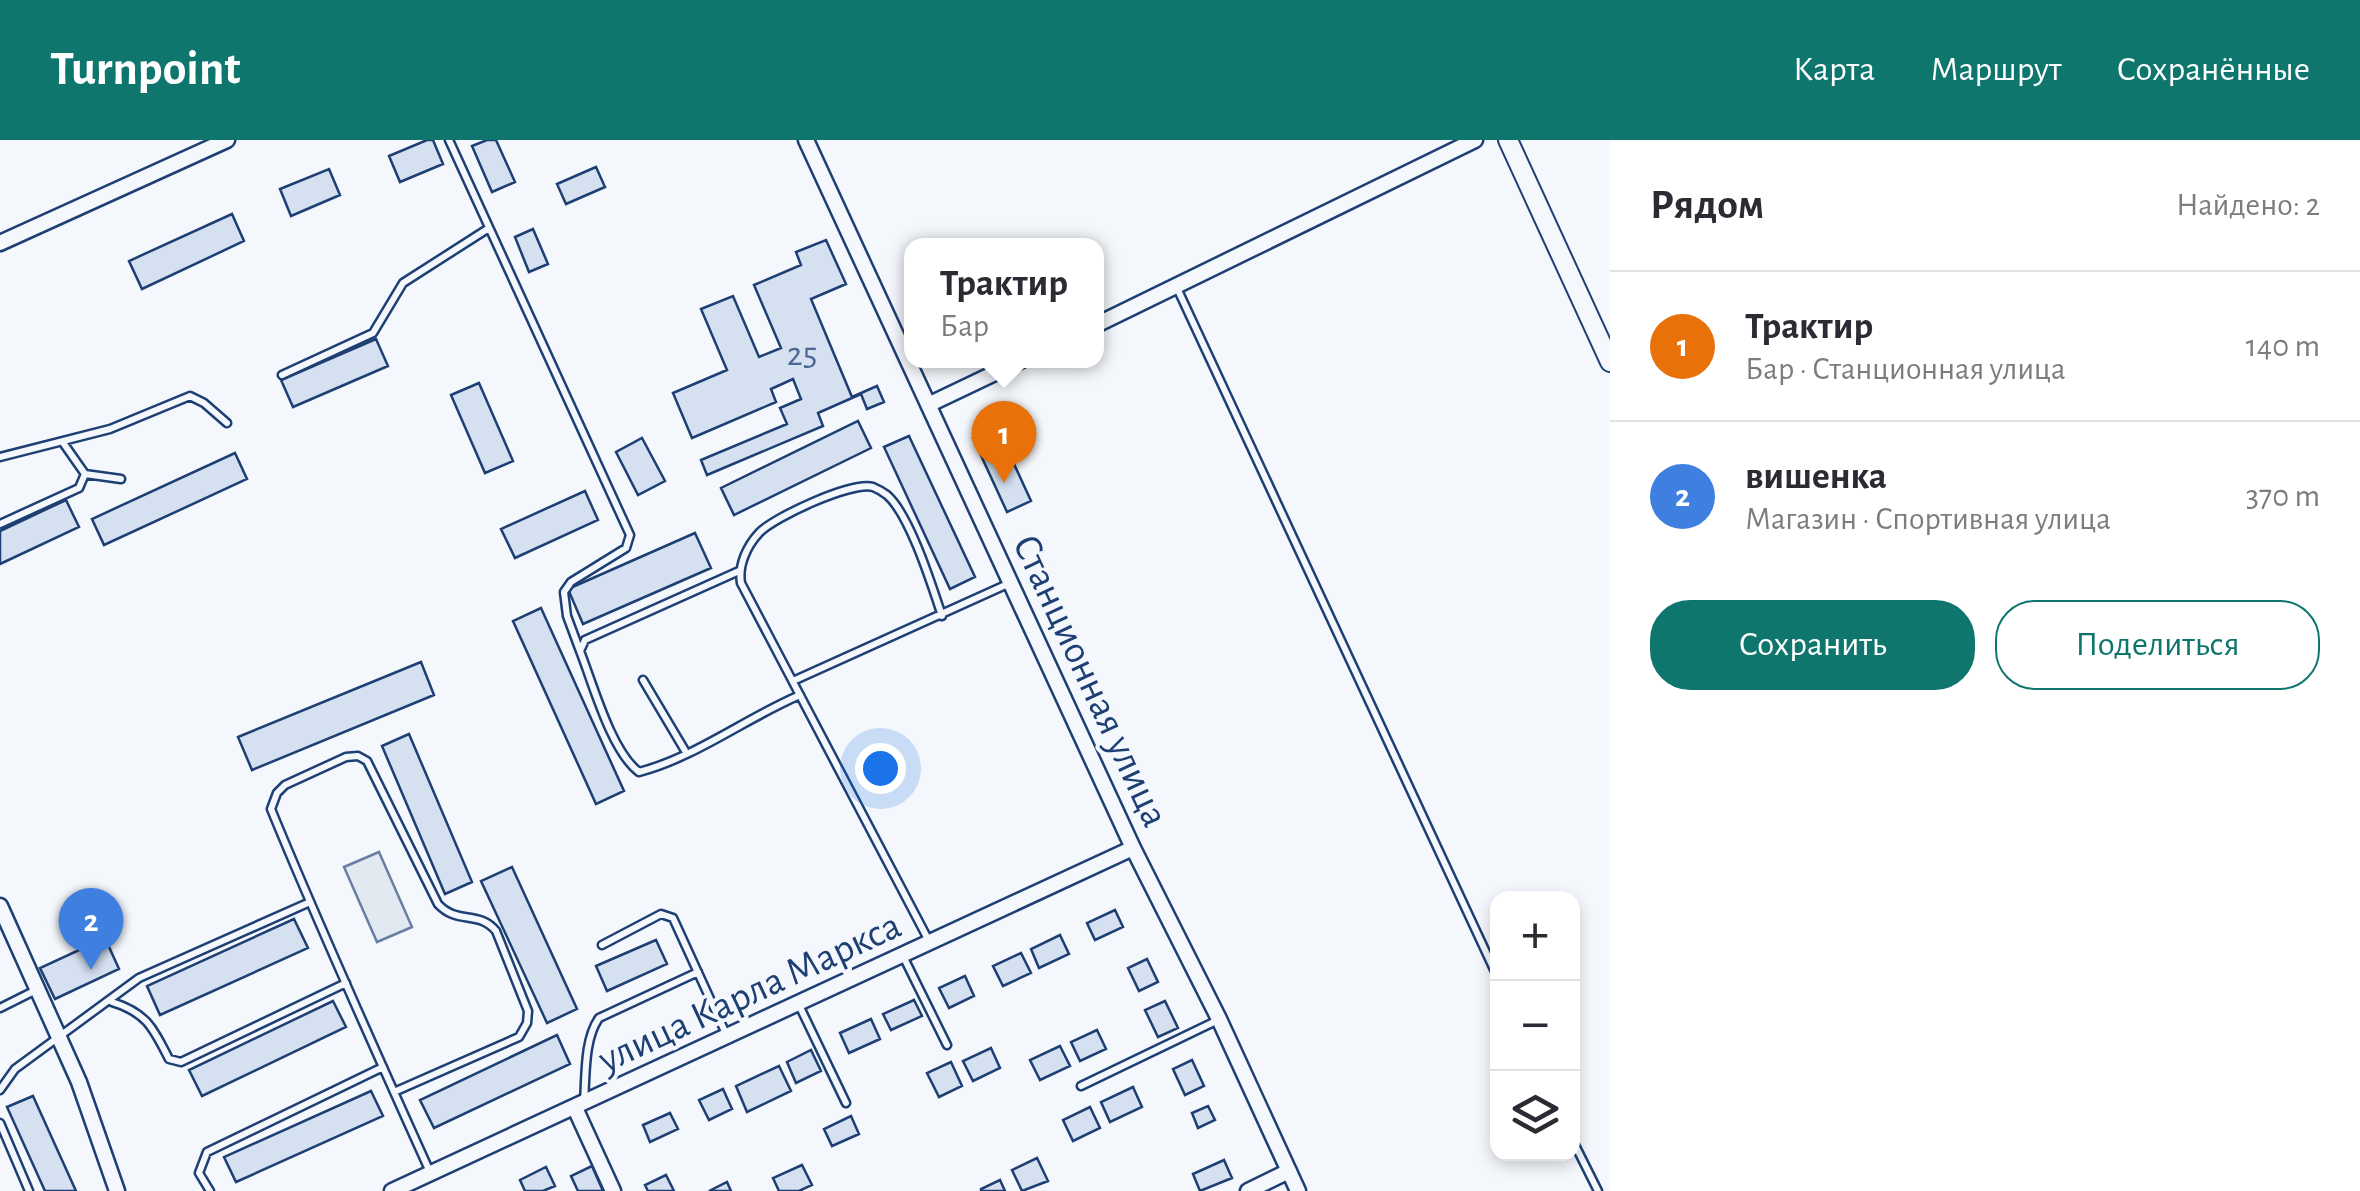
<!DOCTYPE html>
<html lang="ru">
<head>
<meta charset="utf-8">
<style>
  :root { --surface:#fff; --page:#f2f2f3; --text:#2b2b33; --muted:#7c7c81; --line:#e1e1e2; --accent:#0f766e }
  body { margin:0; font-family:"Alegreya Sans",sans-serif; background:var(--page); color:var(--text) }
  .controls { position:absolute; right:30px; bottom:30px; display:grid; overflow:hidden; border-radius:20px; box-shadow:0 5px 15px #0003 }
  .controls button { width:90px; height:90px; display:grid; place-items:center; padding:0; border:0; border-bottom:2px solid var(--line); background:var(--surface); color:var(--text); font:50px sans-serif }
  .you { position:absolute; left:880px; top:628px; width:35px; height:35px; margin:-25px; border:8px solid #fff; border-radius:50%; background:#1a73e8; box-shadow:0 0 0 15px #1a73e833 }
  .badge { display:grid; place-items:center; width:65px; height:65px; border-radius:50%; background:var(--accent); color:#fff; font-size:32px; font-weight:700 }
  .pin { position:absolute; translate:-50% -82px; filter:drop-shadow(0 2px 5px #0008) }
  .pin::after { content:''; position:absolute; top:52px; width:35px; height:30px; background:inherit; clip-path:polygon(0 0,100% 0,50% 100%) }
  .popup { position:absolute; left:904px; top:98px; width:200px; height:130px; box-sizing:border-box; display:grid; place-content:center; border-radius:20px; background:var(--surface); filter:drop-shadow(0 2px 8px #0005); font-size:32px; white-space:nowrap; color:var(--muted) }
  .popup b { font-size:38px; color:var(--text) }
  .popup::after { content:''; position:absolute; left:50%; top:100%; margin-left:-20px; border:20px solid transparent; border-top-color:var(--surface) }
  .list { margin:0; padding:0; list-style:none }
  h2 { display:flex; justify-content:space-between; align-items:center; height:130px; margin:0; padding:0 40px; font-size:42px }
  h2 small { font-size:32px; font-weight:400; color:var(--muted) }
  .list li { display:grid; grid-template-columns:65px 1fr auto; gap:30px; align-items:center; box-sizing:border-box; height:150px; padding:0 40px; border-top:2px solid var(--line) }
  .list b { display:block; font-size:38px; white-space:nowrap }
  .list p { margin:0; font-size:32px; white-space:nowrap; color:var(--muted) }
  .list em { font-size:32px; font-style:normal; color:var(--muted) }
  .actions { display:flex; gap:20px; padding:30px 40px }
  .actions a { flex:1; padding:22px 0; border:2px solid var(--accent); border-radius:40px; text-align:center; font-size:35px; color:var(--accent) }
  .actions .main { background:var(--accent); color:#fff }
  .icon { flex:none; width:55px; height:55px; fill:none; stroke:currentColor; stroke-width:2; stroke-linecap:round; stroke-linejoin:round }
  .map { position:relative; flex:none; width:1610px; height:1051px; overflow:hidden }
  header { display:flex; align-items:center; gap:60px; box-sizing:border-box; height:140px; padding:0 50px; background:var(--accent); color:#fff }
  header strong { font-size:48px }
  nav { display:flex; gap:55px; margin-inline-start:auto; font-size:35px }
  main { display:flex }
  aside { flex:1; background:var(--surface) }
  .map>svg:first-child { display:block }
</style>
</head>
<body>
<header>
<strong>Turnpoint</strong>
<nav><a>Карта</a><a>Маршрут</a><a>Сохранённые</a></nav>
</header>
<main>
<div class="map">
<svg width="1610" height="1051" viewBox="0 0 1610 1051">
  <rect width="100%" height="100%" fill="#f4f7fb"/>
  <path fill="#e3e9f0" stroke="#687fa3" stroke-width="2.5" d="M379,712L412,787L377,802L344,727Z"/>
  <path fill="#d5e0f0" stroke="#1d3f73" stroke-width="2.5" d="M427,0H433L443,24L400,42L389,16Z
    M487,0H496L515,42L492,52L472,6Z
    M596,27L605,47L566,64L557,44Z
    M329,29L340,55L291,76L280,49Z
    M232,74L244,101L142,149L129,121Z
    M533,89L548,124L529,132L515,97Z
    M826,100L846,144L811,159L852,257L877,246L884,262L867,269L861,254L818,273L823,286L707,335L701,320L787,284L780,268L801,259L793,239L771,249L776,262L692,298L673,253L727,230L701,169L733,156L759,217L781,208L754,145L801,125L796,112Z
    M376,199L388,226L293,267L281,240Z
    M479,243L513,321L485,333L451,255Z
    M858,281L871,308L734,375L721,348Z
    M997,287L1031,361L1007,372L973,298Z
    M909,296L975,437L950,449L884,307Z
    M642,298L665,341L638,355L616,312Z
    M235,313L247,339L104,405L92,379Z
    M585,351L598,380L515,418L501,389Z
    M66,360L79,387L0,424V391Z
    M695,393L711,428L583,484L568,449Z
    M541,468L624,651L596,664L513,481Z
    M421,522L434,555L252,630L238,597Z
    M409,594L472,742L445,754L382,606Z
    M512,727L577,869L547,883L481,741Z
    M1115,770L1123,787L1095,800L1087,783Z
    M294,779L308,808L160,875L147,846Z
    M1060,795L1069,814L1039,828L1031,809Z
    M105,798L119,829L55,859L40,828Z
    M656,800L667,824L607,851L596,826Z
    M1021,813L1031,833L1003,846L993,826Z
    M1147,819L1158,842L1139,851L1128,828Z
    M965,836L974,856L949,868L939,848Z
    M914,860L922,876L891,890L883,874Z
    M333,861L346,887L202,956L189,930Z
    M1165,861L1178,888L1158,897L1145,870Z
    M871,879L880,899L849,913L840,893Z
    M1097,890L1106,909L1080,921L1071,902Z
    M557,895L570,924L434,988L420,960Z
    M1060,906L1070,926L1040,940L1030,920Z
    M991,908L1000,928L973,941L963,921Z
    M811,910L821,931L796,943L787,922Z
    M1192,920L1204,946L1185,955L1173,929Z
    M951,922L962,946L939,957L927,933Z
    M779,926L791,951L747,972L736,946Z
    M1133,947L1142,967L1110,982L1101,962Z
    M723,949L732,969L709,980L699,960Z
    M371,951L383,976L236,1042L224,1017Z
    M33,956L76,1051H45L7,967Z
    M1208,966L1215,980L1198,988L1192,973Z
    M1090,967L1100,988L1073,1001L1063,980Z
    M670,973L678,989L650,1002L643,985Z
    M851,976L859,994L832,1006L824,989Z
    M1037,1018L1048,1041L1022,1051L1012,1030Z
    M1224,1020L1232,1038L1200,1051L1193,1034Z
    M802,1025L812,1045L799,1051H779L773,1038Z
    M592,1026L603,1051H578L571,1036Z
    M546,1027L555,1046L543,1051H525L520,1040Z
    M666,1035L674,1051H648L645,1045Z
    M1000,1040L1005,1051H981V1049Z
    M727,1042L731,1051H709Z"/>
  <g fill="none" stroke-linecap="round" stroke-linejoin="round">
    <g stroke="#1d3f73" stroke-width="11">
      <path id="lane" d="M449,0L630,395L626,408L571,442L564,452L567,476L580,511
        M1177,148L1498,838
        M282,235L373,193L403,143L489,88
        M64,304L85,334L121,339
        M0,317L110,289L190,256L204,263L227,283
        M0,384L79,348L85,334
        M739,431L585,500L580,511C593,544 611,611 639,632C696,617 746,578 800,555
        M643,540L687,614
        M793,541L1010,443
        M929,801L741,443C738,425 747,406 759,393C774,377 852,341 873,347C878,349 883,352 887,355C910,375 932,446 942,476
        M602,805L661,774L673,778L727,896
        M903,816L947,905
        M112,862C147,873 153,888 169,919L181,922L346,843
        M799,865L846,963
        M0,868L38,849
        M1081,946L1218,880
        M0,950L15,929L139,838L310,762
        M394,952L519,897L527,883L528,871L496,791C479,770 457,785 438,764L367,621L358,616L346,617L285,645L277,653L271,669C321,791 376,912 430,1032
        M584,961C586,935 584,899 599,878L698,832
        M0,983L29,1051
        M1572,999L1598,1051
        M210,1051L199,1033L207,1012L383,927"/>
    </g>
    <g stroke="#1d3f73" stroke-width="19">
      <path id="street" d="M806,0L1133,708L1219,879L1298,1051
        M0,103L227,0
        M1096,185L1475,0
        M930,264L1022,220
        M0,766L79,942L117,1051
        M575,968L613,1051
        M392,1051L1133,708
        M1248,1051L1289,1031"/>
    </g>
    <g stroke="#1d3f73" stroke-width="22">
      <path id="secondary" d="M1508,0L1610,222"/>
    </g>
    <use href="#lane" stroke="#f4f7fb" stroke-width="6"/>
    <use href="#street" stroke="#f4f7fb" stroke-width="14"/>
    <use href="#secondary" stroke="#f4f7fb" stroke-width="18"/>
  </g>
  <g text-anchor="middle" stroke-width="8" stroke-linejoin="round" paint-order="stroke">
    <g font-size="35" fill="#4b6792">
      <text x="802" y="225">25</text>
    </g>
    <g font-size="40" fill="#1d3f73" stroke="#f4f7fb">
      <text transform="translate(1092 540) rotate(65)" y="14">Станционная улица</text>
      <text transform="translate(749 851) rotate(-25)" y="14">улица Карла Маркса</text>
    </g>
  </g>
</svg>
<div class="controls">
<button>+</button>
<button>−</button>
<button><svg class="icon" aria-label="layers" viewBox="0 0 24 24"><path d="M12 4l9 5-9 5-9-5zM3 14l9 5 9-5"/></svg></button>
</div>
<div class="you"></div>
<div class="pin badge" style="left:1004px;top:343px;background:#e8710a">1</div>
<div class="popup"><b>Трактир</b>Бар</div>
<div class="pin badge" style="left:91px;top:830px;background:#3f7fe0">2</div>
</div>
<aside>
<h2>Рядом<small>Найдено: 2</small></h2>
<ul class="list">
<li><span class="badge" style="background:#e8710a">1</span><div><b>Трактир</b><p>Бар · Станционная улица</p></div><em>140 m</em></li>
<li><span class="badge" style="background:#3f7fe0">2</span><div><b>вишенка</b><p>Магазин · Спортивная улица</p></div><em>370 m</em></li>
</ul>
<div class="actions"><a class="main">Сохранить</a><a>Поделиться</a></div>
</aside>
</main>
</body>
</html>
